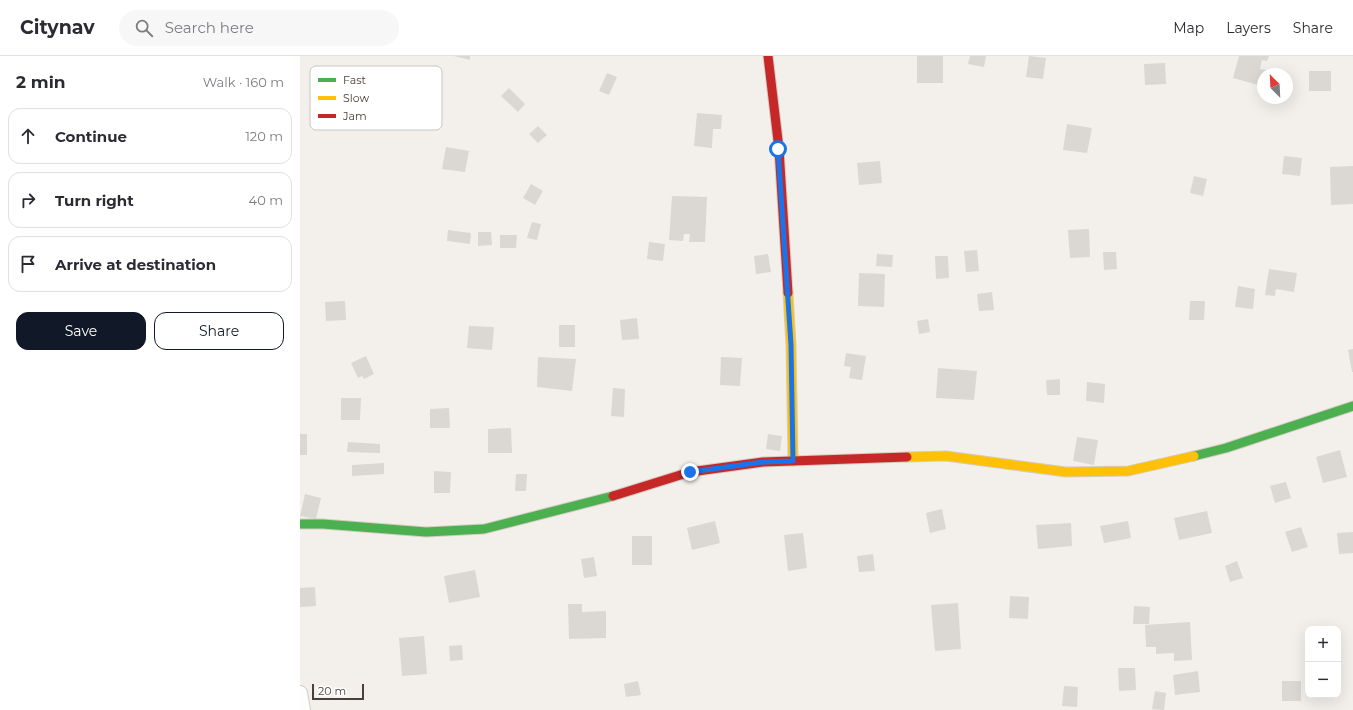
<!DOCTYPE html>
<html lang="en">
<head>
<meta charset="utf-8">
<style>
  :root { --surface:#fff; --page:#f7f7f7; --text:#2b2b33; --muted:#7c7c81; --line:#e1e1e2; --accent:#111827 }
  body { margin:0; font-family:Montserrat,sans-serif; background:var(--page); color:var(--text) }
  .controls { position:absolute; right:12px; bottom:12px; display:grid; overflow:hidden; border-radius:8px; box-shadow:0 4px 16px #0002 }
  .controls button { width:36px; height:36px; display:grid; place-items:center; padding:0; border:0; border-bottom:1px solid var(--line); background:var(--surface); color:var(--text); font:20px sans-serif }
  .compass { position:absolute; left:957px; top:12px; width:36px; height:36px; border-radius:50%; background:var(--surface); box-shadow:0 4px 16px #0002; rotate:336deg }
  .scale { position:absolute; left:12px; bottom:10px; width:52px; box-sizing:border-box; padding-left:4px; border:2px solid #4b4036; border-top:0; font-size:11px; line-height:14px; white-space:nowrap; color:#4b4036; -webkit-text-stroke:3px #fff; paint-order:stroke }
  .stop { position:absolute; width:12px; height:12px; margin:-9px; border:3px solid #1a73e8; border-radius:50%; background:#fff }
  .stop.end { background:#1a73e8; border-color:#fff; box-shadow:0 1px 4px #0008 }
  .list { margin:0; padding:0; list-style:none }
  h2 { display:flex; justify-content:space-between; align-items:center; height:52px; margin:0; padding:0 16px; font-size:17px }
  h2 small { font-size:13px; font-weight:400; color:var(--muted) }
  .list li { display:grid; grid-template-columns:26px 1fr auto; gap:12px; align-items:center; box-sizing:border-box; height:56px; margin:0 8px 8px; padding:0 8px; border:1px solid var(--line); border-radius:12px }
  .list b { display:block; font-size:15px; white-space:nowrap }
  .list em { font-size:13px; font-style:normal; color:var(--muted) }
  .actions { display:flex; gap:8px; padding:12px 16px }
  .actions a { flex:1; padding:9px 0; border:1px solid var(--accent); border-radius:12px; text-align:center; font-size:14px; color:var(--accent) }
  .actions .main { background:var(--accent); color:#fff }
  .icon { flex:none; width:22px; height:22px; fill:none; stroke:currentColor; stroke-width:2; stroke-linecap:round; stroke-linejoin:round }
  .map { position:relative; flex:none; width:1053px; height:654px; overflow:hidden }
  header { display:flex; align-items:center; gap:24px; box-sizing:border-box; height:56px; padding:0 20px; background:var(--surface); border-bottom:1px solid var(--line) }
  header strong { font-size:19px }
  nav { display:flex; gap:22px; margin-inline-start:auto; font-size:14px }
  .search { width:280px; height:36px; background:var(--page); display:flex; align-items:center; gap:10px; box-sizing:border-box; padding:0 14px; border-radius:22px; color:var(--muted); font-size:15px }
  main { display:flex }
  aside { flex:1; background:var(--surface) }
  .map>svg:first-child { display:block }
</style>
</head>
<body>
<header>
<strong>Citynav</strong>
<div class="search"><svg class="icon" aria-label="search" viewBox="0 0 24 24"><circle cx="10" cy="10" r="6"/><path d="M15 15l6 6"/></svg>Search here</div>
<nav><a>Map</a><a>Layers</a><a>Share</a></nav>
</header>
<main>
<aside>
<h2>2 min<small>Walk · 160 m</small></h2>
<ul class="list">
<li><svg class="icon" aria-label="ahead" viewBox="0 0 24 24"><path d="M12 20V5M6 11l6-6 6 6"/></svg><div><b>Continue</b></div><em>120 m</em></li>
<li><svg class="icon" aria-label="right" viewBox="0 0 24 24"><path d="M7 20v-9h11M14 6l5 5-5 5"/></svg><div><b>Turn right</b></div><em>40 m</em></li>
<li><svg class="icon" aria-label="arrive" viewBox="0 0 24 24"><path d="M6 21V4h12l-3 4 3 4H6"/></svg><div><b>Arrive at destination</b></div></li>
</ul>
<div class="actions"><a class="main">Save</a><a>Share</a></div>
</aside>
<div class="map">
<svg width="1053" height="654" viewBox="0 0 1053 654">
  <rect width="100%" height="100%" fill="#f3f0ec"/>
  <path fill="#dbd7d2" d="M154,0H170V4Z
    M617,0H643V27H617Z
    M670,0H686L684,11L668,8Z
    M729,0L746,2L743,23L726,21Z
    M939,0H969L967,5L962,4L960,13L966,14L965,18H963L962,30L933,22Z
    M865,7L866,28L845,29L844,8Z
    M1009,15H1031V35H1009Z
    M307,17L317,21L309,39L299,35Z
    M209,32L225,48L218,56L201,40Z
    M397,57L422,59L421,73H413L412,92L394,90Z
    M767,68L792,72L787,97L763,94Z
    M238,70L247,79L238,87L229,78Z
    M146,91L169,95L165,116L142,113Z
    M984,100L1002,102L1000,120L982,118Z
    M580,105L582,127L559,129L557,107Z
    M1053,110V148L1031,149L1030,111Z
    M894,120L907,123L903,140L890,137Z
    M231,128L243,135L235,149L223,142Z
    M372,140L407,141L405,186H389L390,178H384L383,185L369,184Z
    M232,166L241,168L237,184L227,182Z
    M789,173L790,201L770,202L768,174Z
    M148,174L171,177L170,188L147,185Z
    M178,176H191L192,189L178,190Z
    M200,179H217L216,192H200Z
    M349,186L365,188L363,205L347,203Z
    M677,194L679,215L666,216L664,195Z
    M803,196H816L817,213L804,214Z
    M468,198L471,216L456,218L454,200Z
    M577,198L593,199L592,211L576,210Z
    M635,200H648L649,222L636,223Z
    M969,213L997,217L994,236L976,233L975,240L965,239Z
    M559,217L585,218L584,251L558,250Z
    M938,230L955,233L953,253L935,251Z
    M692,236L694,254L679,255L677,238Z
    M45,245L46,264L26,265L25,246Z
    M890,245H905L904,264H889Z
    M337,262L339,283L322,284L320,264Z
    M628,263L630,276L619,278L617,265Z
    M259,269H275V291H259Z
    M169,270L194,271L192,294L167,292Z
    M1053,293V316H1052L1048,294Z
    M546,297L566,300L562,324L549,322L551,311L544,310Z
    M66,300L74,318L64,323L62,320L58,322L51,307Z
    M238,301L276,303L272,335L237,331Z
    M421,301L442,302L440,330L420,329Z
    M638,312L677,315L674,344L636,342Z
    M760,323V339H747L746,324Z
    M787,326L805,328L804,347L786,345Z
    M313,332L325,333L324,361L311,360Z
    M41,342H61L60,364H41Z
    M149,352L150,372H130V353Z
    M211,372L212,397H188V373Z
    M0,378H7V399H0Z
    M468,378L482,380L480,395L466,393Z
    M777,381L798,384L794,409L773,405Z
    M48,386L80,388V397L47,396Z
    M1040,394L1047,421L1023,427L1016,401Z
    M84,407V418L52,420V409Z
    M134,415L151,416L150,437H134Z
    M216,418H227L226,435H215Z
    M986,426L991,442L975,447L970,430Z
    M5,438L21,442L16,463L0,460Z
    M642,453L646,473L630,477L626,457Z
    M907,455L912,477L879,484L874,462Z
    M415,465L420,487L392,494L387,472Z
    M828,465L831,482L804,487L800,470Z
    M771,467L772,490L738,493L736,469Z
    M1001,471L1008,491L992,496L985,476Z
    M1053,476V497L1039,498L1037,477Z
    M503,477L507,512L488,515L484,479Z
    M332,480H352V509H332Z
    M573,498L575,515L559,516L557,500Z
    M294,501L297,520L284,522L281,503Z
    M937,505L943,522L930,526L925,510Z
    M175,514L180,541L149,547L144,520Z
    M15,531L16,550L0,551V532Z
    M710,540L729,541L728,563L709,562Z
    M658,547L661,593L635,595L631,549Z
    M268,548H282V556L306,555V582L269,583Z
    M834,550L850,551L849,568H833Z
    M890,566L892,604L874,605V597L856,598V591H846L845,569Z
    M124,580L127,618L102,620L99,582Z
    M162,589L163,604L150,605L149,590Z
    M818,612H835L836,634L819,635Z
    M898,615L900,636L875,639L873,619Z
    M338,625L341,639L326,641L324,628Z
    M982,625H1001V645H982Z
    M764,630L778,631L777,651L762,650Z
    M855,635L866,637L864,654L852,653Z"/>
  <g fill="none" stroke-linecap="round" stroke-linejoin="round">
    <g stroke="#d1cec9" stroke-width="16">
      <path id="street" d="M0,637L3,654"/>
    </g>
    <g stroke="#d4cdc3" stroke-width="11">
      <path id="fast" d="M894,400L926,392L1053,350
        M0,468H23L126,476L184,473L313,440"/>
    </g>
    <g stroke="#d4cdc3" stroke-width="11">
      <path id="slow" d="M488,237L491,289L493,405
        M607,401L646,400L766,416L828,415L894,400"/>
    </g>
    <g stroke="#d4cdc3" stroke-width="11">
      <path id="jam" d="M468,0L479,93L488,237
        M313,440L390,416L463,406L607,401"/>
    </g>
    <use href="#street" stroke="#fdfdfc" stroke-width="14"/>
    <use href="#fast" stroke="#4caf50" stroke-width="9"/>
    <use href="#slow" stroke="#ffc107" stroke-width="9"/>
    <use href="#jam" stroke="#c62828" stroke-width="9"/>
  </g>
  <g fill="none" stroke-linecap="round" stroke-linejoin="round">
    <path stroke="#1a73e8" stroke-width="5" d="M390,416L463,406L493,405L491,289L478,93"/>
  </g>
  <rect x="10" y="10" width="132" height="64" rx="6" fill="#fff" stroke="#c9c6c3" stroke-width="1"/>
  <rect x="18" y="22" width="18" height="4" fill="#4caf50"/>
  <rect x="18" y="40" width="18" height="4" fill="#ffc107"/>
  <rect x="18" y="58" width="18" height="4" fill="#c62828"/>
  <g font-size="11" fill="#4b4036">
    <text x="43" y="28">Fast</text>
    <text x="43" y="46">Slow</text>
    <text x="43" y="64">Jam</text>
  </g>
</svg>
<div class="controls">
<button>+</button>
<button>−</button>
</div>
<svg class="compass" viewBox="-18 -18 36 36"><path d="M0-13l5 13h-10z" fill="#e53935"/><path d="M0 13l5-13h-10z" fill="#7c7c81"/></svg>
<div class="scale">20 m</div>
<div class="stop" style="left:478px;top:93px"></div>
<div class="stop end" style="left:390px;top:416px"></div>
</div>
</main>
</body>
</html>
